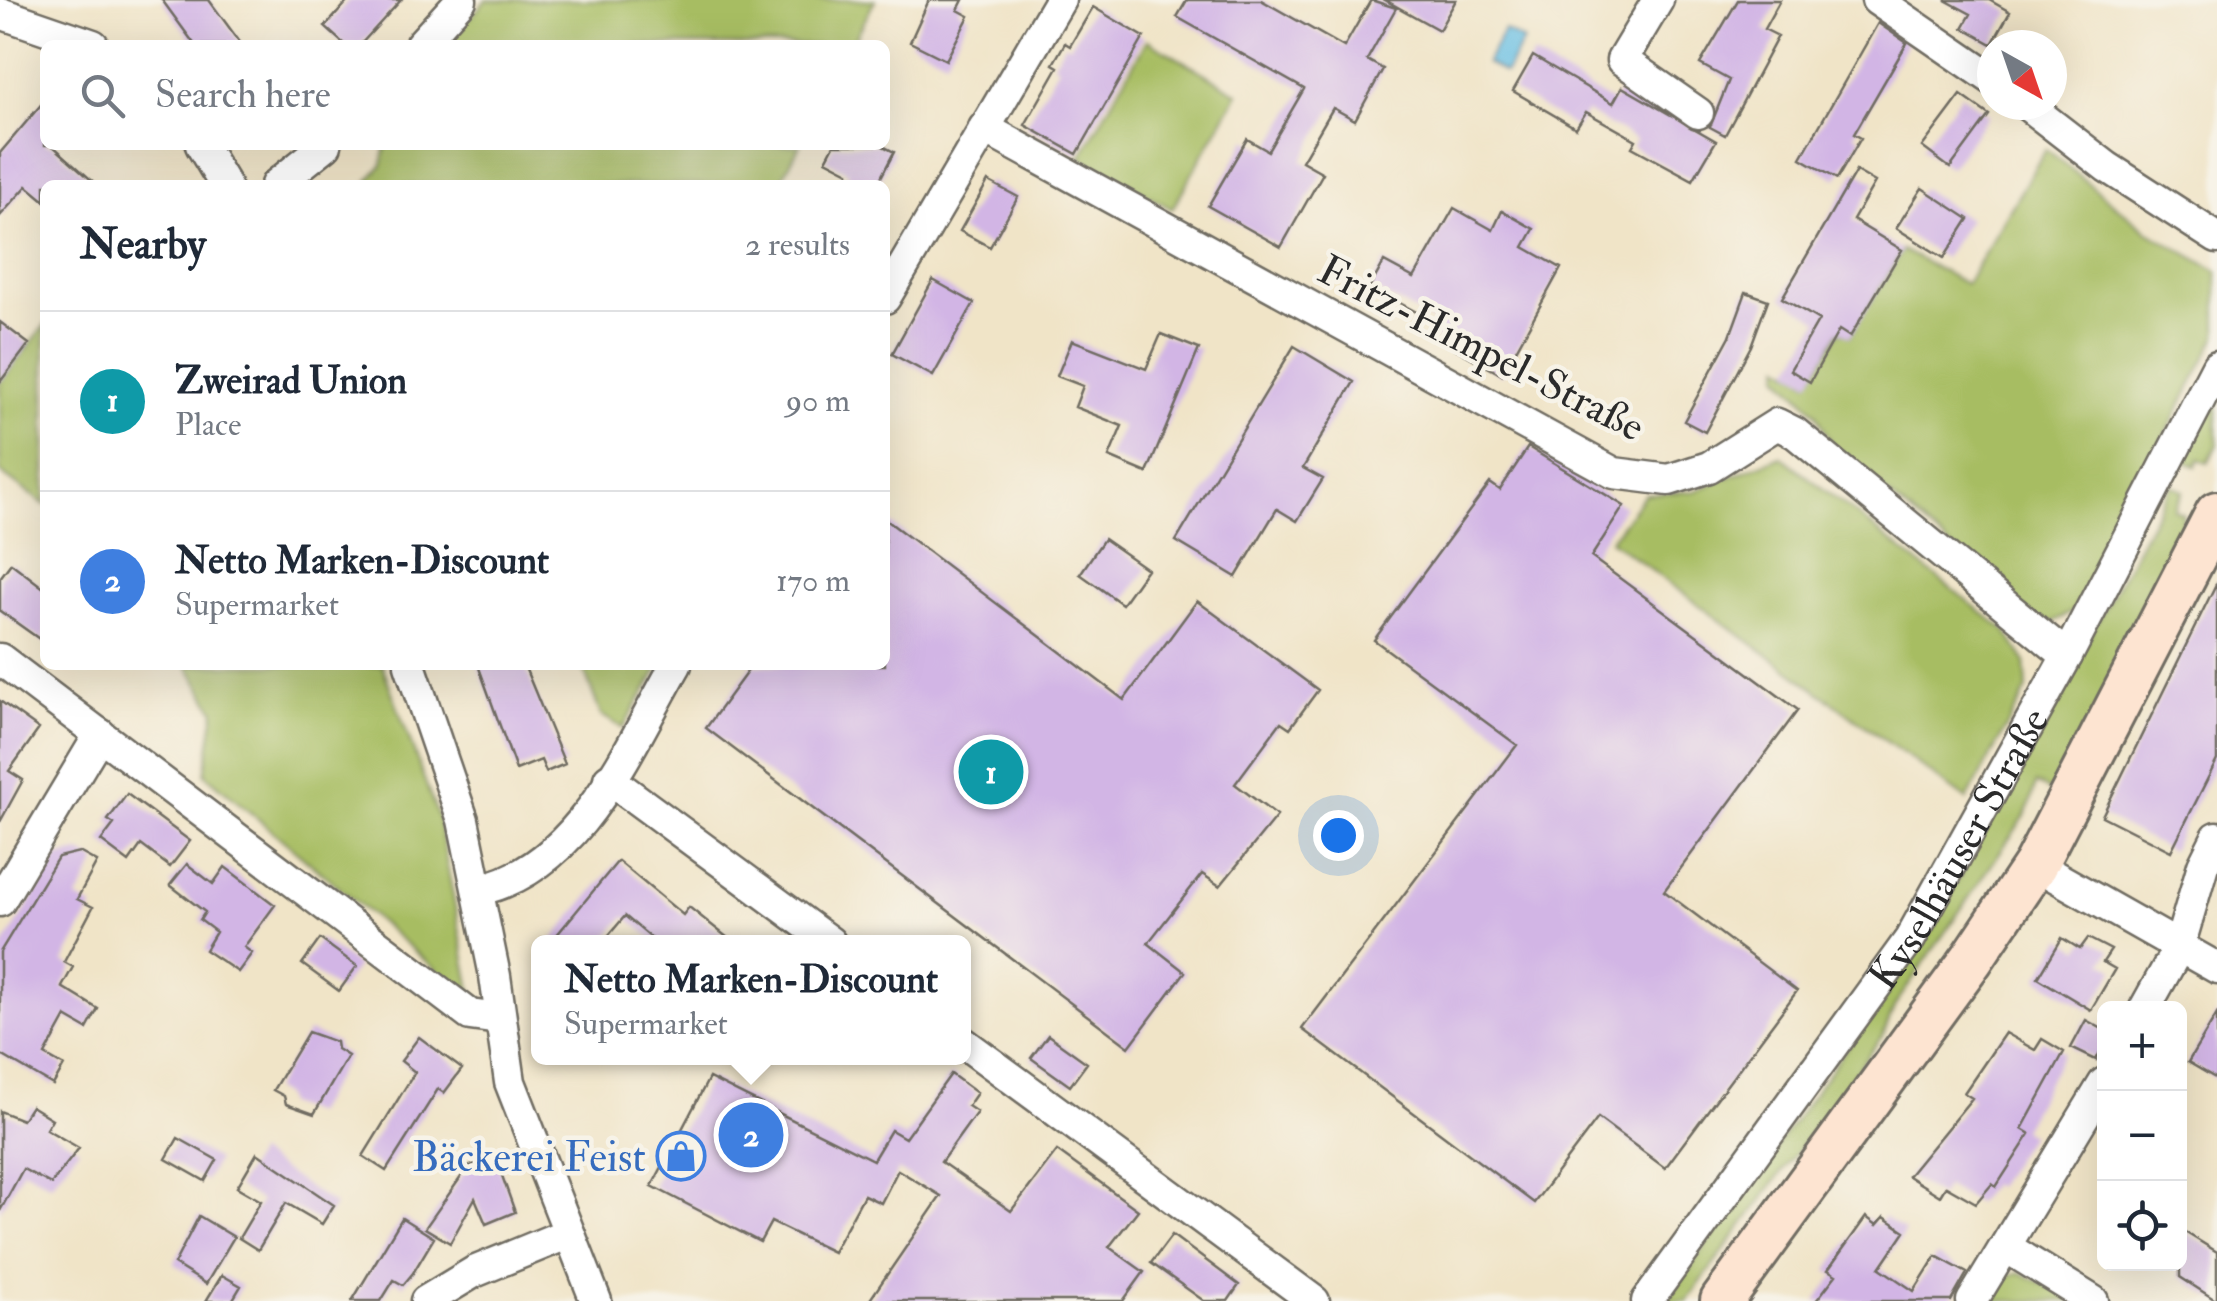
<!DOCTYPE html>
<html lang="en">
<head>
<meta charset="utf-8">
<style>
  :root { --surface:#fff; --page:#f6f6f7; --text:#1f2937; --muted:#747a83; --line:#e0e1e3; --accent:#c8321e }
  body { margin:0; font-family:"IM FELL Double Pica",serif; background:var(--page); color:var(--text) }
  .controls { position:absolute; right:30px; bottom:30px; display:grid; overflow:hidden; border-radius:15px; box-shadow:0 10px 40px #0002 }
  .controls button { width:90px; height:90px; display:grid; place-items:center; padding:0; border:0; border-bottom:2px solid var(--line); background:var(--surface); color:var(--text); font:50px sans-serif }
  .compass { position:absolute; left:1977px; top:30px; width:90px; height:90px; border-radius:50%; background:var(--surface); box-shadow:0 10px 40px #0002; rotate:140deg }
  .you { position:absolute; left:1338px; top:835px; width:35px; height:35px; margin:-25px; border:8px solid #fff; border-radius:50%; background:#1a73e8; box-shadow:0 0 0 15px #1a73e833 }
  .badge { display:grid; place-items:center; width:65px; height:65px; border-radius:50%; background:var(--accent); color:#fff; font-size:32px; font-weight:700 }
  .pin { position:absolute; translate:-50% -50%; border:5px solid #fff; box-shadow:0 2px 10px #0006 }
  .popup { position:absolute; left:531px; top:935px; width:440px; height:130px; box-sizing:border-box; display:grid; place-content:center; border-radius:15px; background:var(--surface); filter:drop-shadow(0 2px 8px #0005); font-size:32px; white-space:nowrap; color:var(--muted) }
  .popup b { font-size:38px; color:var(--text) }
  .popup::after { content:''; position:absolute; left:50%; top:100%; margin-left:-20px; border:20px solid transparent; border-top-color:var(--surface) }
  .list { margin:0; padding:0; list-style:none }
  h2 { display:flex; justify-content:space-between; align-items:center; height:130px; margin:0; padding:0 40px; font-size:42px }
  h2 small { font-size:32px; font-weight:400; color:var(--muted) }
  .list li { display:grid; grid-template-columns:65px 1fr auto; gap:30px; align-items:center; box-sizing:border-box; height:180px; padding:0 40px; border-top:2px solid var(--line) }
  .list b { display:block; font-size:38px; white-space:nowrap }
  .list p { margin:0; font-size:32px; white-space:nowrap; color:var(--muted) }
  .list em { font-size:32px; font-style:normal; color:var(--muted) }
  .icon { flex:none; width:55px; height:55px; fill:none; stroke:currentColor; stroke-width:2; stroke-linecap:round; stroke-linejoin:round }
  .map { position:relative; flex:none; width:2217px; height:1301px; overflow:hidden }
  .search { position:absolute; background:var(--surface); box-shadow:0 10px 40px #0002; left:40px; top:40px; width:850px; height:110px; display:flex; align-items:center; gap:25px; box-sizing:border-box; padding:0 35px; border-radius:15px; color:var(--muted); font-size:38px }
  .panel { position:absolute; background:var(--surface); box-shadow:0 10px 40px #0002; left:40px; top:180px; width:850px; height:490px; border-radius:15px }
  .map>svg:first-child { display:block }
</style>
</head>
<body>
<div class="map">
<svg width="2217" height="1301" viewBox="0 0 2217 1301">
  <rect width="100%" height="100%" fill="#f7f3e8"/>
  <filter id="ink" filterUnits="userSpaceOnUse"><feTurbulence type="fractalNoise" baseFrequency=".01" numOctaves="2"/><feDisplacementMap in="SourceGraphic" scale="20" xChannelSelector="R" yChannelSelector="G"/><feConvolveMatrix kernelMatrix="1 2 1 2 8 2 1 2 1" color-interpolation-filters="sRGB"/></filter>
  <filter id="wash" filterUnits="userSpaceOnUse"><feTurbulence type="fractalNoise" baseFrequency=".0048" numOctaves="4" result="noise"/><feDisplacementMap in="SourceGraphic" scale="40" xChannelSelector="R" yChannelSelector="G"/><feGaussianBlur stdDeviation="2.25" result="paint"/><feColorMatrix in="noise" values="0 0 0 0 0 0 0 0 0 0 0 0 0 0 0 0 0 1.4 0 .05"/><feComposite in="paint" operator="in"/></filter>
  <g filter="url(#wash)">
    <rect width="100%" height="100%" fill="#f0e4c7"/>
    <path fill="#a7bd62" stroke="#697446" stroke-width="2.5" d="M486,0H875L852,45H445Z
      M1147,40L1238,93L1172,209L1080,157Z
      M386,145H800L783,177L798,185H375L368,181L382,165Z
      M2046,149L2147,231L2217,271V336L2074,611L2045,626L1834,449L1816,412L1779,375L1781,365L1809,381L1840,331L1850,336L1902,250L1966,284Z
      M45,325V505L0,472V382Z
      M2217,396V444L2208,463L2199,459L2196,466L2184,461Z
      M1781,456L2006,631L2025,661L2027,689L1967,800L1610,540L1645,494L1695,491Z
      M2171,485L2183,491L2174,509L2183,514L2181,542L2059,796L2036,783L2027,813L1895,1005L1883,1035L1687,1301H1666L1932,928Z
      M187,665H382L438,817L473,1001L205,774L215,711Z
      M582,665H661L623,728L601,715Z
      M2019,1272L2079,1301H1980L1996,1280Z"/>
    <path fill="#65bee3" stroke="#487487" stroke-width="2.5" d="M1504,30L1523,41L1505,73L1486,63Z"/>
    <g id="blocks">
      <path fill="#d2b5e5" d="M162,0H209L242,45H195Z
        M349,0H401L360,45H345L325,27Z
        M929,0H963L958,10L969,16L946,60L910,42Z
        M1187,0H1261L1344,47L1371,0L1396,8L1367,60L1383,69L1355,120L1333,108L1302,161L1323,173L1281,247L1208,206L1247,139L1268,151L1304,89L1177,17Z
        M1385,0H1456L1439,30Z
        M1738,0H1780L1764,29L1778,36L1725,135L1710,127L1729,80L1700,64Z
        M1945,0H1989L2010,12L1992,44L1963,28L1971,14Z
        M1093,7L1144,37L1077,154L1025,125L1058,67L1053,64L1065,43L1070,46Z
        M1878,23L1907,43L1854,134L1861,138L1837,179L1801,158Z
        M1533,56L1613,103L1622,87L1716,141L1693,180L1632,147L1636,140L1586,112L1576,128L1513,91Z
        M1961,95L1989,115L1950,168L1922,147Z
        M45,100V145H52L97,185H45V201L27,186L0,216V153Z
        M834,145H881L894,152L877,185H861L847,178L849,172L826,160Z
        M1856,171L1875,182L1853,220L1902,250L1850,337L1839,330L1810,382L1790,370L1819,320L1782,298Z
        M988,181L1018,197L990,247L960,231Z
        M1922,188L1969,219L1944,258L1896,228Z
        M1454,208L1493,230L1502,211L1534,229L1524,247L1561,268L1502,375L1429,334L1435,322L1370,287L1384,262L1414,278Z
        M933,280L974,303L933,376L892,354Z
        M1746,292L1768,300L1751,346L1705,432L1684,421L1730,336Z
        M0,322L29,344L0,382Z
        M1161,334L1199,349L1147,473L1109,457L1122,426L1075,407L1083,386L1057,376L1072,340L1146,369Z
        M1294,346L1354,382L1303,468L1323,479L1297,521L1277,509L1236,577L1176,541Z
        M1528,447L1624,506L1591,557L1798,710L1664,891L1797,991L1665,1168L1598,1118L1534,1203L1302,1029L1517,745L1374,640L1490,483L1500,490Z
        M885,519L1124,700L1197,601L1318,690L1290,728L1281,722L1235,784L1277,816L1220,886L1202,874L1148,943L1185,972L1129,1047L706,728L752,665H885Z
        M1104,539L1147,569L1122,604L1080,574Z
        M11,563L45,589V643L0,611V578Z
        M2217,582V760L2171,851L2102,816Z
        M478,665H524L565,764L546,772L541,760L516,770Z
        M0,701L39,729L9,771L23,780L0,822Z
        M127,794L190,841L170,867L141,845L129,862L101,841L114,824L108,820Z
        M79,852L97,862L77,899L93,907L64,962L73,967L62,987L98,1009L87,1029L66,1017L45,1055L64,1066L53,1085L0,1054V952L58,857Z
        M618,861L683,915L689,907L733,942H656L625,916L603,942H551Z
        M187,864L213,884L225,867L275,905L244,947L252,953L238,972L205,950L216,932L200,920L205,912L170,885Z
        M2062,938L2080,949L2088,938L2111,950L2103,962L2115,969L2091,1010L2038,978Z
        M320,939L357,966L339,991L302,964Z
        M2217,1014V1079L2188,1062Z
        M2086,1020L2104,1030V1044L2096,1060L2071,1048Z
        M308,1032L336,1042L337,1049L348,1056L314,1114L286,1104L284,1096L273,1090Z
        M2005,1033L2035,1050L2042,1039L2064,1052L2022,1129L2030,1134L1996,1187L1992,1184L1976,1203L1946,1186L1940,1196L1908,1176L1972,1098L1964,1093Z
        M1048,1035L1087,1063L1070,1086L1031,1058Z
        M419,1037L462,1069L444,1093L438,1089L386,1171L363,1156L415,1072L401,1061Z
        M951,1074L977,1093L968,1106L977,1112L941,1162L1011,1211L1057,1151L1138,1210L1109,1247L1144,1272L1123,1301H869L941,1196L898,1170L881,1203L864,1195L833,1252L771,1222L760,1242L652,1186L709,1078L873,1160L891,1130L905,1138Z
        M31,1106L52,1119L46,1129L79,1148L51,1184L23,1169L0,1211V1111L22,1120Z
        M178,1138L217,1160L205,1181L166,1159Z
        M257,1153L334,1205L322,1224L286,1203L258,1250L239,1238L261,1201L237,1187Z
        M495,1156L515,1212L486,1224L475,1198L450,1243L425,1228L468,1167Z
        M199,1216L234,1237L206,1284L174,1264Z
        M1866,1217L1877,1225L1884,1217L1905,1231L1880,1268L1914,1291L1936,1256L1967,1273L1951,1301H1816L1836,1275L1828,1270Z
        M402,1218L434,1238L413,1273L403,1285L394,1280L381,1301H352Z
        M2180,1229L2217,1252V1301L2180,1277Z
        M1172,1235L1239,1285L1228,1301H1204L1151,1263Z
        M222,1275L241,1286L232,1301H206Z"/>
    </g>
  </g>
  <g filter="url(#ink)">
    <use href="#blocks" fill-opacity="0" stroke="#706c62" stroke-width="2.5"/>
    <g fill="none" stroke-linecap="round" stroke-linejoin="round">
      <g stroke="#706c62" stroke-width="35">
        <g id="street">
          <path d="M1658,0L1622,60L1698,113"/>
          <path d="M1877,0L1992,79"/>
          <path d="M0,13L93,45"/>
          <path d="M420,45L461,0"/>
          <path d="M2027,105L2107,167L2217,238"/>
          <path d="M984,128L1614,473L1669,480L1709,467L1777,424L1795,433L2067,656"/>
          <path d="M201,145L225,185"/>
          <path d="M276,185L326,145"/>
          <path d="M885,298L1060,0"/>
          <path d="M0,659L470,1015L499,1019"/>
          <path d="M410,665L463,820L495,976L510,1082L596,1301"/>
          <path d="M609,779L830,942"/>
          <path d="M2035,865L2217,968"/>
          <path d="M478,890C580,870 629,746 676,665"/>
          <path d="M0,901L100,734"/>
          <path d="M2145,1008L2179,947L2203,865L2217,837"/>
          <path d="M964,1043L1314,1301"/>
          <path d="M2006,1247L2093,1301"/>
          <path d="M426,1301L474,1272L569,1233"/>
          <path id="s1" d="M1647,1301L1910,939L2067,656L2217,366"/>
          <path d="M1972,1301L2104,1083"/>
        </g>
      </g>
      <g stroke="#706c62" stroke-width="48">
        <path id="secondary" d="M1722,1301L1972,959L2035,865L2217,513"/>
      </g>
      <use href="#street" stroke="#fff" stroke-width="30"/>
      <use href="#secondary" stroke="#fde4d1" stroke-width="42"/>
    </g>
  </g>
  <defs>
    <g id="shop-ring" transform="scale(2.5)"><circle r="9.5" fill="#f7f3e8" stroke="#3f7fe0" stroke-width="1.5"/><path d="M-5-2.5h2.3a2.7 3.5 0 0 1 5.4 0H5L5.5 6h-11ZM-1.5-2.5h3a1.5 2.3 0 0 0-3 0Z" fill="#3f7fe0"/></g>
  </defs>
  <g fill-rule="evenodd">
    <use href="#shop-ring" x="681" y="1156"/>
  </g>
  <g text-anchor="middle" stroke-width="9" stroke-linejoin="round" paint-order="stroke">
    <g font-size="42" fill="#2b2b2b" stroke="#f7f3e8">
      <text transform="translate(1482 347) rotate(27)" y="15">Fritz-Himpel-Straße</text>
      <text dy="15" stroke="none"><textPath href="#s1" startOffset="550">Kyselhäuser Straße</textPath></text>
    </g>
    <g font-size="42" fill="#366cbe" stroke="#f7f3e8" text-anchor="end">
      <text x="646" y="1171">Bäckerei Feist</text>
    </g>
  </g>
</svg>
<div class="controls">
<button>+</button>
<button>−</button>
<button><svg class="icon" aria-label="locate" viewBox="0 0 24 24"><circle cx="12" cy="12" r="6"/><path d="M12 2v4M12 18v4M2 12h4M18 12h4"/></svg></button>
</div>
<svg class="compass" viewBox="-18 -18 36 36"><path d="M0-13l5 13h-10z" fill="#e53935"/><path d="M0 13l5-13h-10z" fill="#747a83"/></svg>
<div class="you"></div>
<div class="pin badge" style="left:991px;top:772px;background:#0f9aa8">1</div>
<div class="pin badge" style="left:751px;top:1135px;background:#3f7fe0">2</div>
<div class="popup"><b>Netto Marken-Discount</b>Supermarket</div>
<div class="search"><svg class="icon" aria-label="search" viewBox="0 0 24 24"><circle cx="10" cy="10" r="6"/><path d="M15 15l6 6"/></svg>Search here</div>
<section class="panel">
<h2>Nearby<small>2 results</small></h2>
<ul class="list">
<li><span class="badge" style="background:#0f9aa8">1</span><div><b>Zweirad Union</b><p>Place</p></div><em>90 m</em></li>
<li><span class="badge" style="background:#3f7fe0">2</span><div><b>Netto Marken-Discount</b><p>Supermarket</p></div><em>170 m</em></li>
</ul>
</section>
</div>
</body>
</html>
